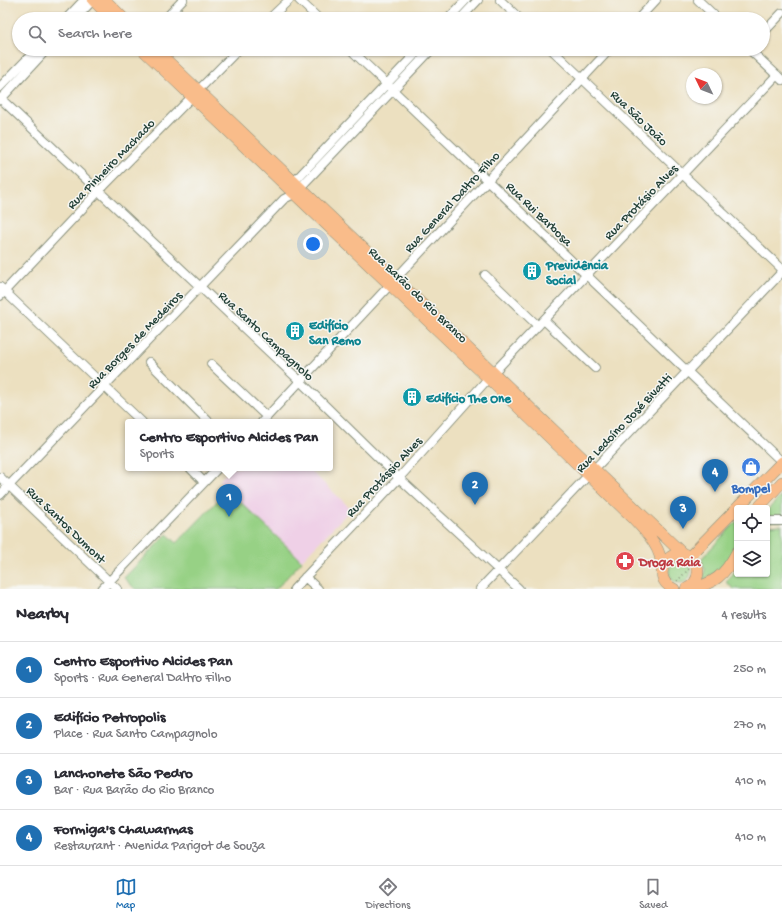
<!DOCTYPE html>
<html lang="en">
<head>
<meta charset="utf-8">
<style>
  :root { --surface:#fff; --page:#f2f2f3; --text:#2b2b33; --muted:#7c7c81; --line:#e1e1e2; --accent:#1f6fb2 }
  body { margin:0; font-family:"Gochi Hand",sans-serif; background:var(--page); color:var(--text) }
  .controls { position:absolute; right:12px; bottom:12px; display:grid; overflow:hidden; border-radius:4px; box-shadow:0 1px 3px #0004 }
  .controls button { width:36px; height:36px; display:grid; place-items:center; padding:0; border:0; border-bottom:1px solid var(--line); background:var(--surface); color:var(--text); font:20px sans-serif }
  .compass { position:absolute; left:686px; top:68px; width:36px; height:36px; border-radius:50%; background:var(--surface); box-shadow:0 1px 3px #0004; rotate:313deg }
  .you { position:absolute; left:313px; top:244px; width:14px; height:14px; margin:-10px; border:3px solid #fff; border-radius:50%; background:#1a73e8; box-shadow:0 0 0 6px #1a73e833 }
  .badge { display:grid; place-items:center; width:26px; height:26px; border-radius:50%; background:var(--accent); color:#fff; font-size:13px; font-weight:700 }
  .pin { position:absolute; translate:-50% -33px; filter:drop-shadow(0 1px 2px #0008) }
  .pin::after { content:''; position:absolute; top:21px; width:14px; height:12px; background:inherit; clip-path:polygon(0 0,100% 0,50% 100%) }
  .popup { position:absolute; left:125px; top:419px; width:208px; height:52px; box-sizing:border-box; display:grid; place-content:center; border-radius:4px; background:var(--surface); filter:drop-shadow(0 1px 3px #0005); font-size:13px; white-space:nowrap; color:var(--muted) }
  .popup b { font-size:15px; color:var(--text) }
  .popup::after { content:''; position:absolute; left:50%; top:100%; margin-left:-8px; border:8px solid transparent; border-top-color:var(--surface) }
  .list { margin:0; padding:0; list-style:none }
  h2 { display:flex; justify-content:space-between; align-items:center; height:52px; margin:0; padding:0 16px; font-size:17px }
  h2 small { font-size:13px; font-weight:400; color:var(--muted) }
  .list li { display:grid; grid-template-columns:26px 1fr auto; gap:12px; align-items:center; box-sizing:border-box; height:56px; padding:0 16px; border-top:1px solid var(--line) }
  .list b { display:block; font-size:15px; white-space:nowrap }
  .list p { margin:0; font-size:13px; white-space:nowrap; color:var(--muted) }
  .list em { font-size:13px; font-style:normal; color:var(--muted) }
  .icon { flex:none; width:22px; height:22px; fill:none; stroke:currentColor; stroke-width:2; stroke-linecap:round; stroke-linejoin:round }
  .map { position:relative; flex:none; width:782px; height:589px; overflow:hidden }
  .search { position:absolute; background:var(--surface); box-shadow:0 1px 3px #0004; left:12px; right:12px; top:12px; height:44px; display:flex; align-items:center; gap:10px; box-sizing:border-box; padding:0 14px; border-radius:22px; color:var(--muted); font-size:15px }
  .sheet { height:276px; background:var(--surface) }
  nav { display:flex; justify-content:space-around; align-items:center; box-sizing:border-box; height:56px; border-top:1px solid var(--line); background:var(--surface); font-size:11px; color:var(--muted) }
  nav a { display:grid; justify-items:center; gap:2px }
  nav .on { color:var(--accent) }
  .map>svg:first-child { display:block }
</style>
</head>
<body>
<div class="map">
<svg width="782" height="589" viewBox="0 0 782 589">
  <rect width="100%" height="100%" fill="#f6f6f2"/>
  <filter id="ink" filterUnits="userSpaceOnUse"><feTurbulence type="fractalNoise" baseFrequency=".025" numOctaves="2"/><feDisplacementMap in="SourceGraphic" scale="8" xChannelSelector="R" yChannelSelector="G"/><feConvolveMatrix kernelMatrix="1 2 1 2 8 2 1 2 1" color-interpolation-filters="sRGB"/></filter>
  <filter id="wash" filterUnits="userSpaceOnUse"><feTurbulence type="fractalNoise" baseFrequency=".012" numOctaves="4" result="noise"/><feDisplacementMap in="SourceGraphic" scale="16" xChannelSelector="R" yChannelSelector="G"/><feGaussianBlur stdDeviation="0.9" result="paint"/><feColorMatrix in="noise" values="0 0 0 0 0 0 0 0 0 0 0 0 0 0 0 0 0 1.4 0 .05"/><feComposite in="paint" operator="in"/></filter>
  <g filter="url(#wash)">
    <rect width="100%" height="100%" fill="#ece0c0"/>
    <path fill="#efd0e7" d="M231,468H308L351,509L302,560L219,481Z"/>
    <path fill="#97d185" stroke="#5b875c" d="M228,490L302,561L276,589H135L124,578L167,534L177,543Z
      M782,495V521H767V510Z
      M737,521C737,528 738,534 737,541C735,556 716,575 702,580L705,570L701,559Z
      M782,525V589H734L726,582L737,569V574H767V526Z
      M669 572a11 11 0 1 1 22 0a11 11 0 1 1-22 0Z"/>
  </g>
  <g filter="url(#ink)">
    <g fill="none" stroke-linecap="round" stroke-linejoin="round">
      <g stroke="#868e7a" stroke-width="10">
        <path id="minor" d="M299,0L319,19
          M500,0L520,19
          M698,0L718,19
          M66,19L84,0
          M75,19L93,0
          M165,19L183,0
          M269,19L289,0
          M448,19L466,0
          M460,19L478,0
          M638,19L656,0
          M763,33L782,13
          M350,49L782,462
          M551,49L782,269
          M749,49L782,80
          M0,87L37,49
          M0,98L300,381L399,478L519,589
          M0,100L47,49
          M291,185L420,49
          M485,275L538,326
          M0,287L142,422
          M0,296L99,191L239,49
          M544,320L595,368
          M149,362L209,422
          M211,364L267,417
          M262,422L610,49
          M190,468L204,482
          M0,477L117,589
          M0,495L284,199L294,194L432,49
          M767,521H782
          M305,577L318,589
          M102,589L218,468
          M294,589L399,478L494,372L777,75
          M480,589L782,272"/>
      </g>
      <g stroke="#868e7a" stroke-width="12">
        <path id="major" d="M93,0L112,19
          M105,0L124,19
          M142,49L489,379L632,517C646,532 662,547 662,569
          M155,49L683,554
          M737,508L782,462
          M758,508L782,482
          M689,557L737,508
          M674,589C647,577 672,541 691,558C695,562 698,567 698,572C698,580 692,586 686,589
          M687,589C714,585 725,575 737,552"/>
      </g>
      <path stroke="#868e7a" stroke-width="1.5" stroke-dasharray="1 3" stroke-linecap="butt" d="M677,581L689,569"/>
      <use href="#minor" stroke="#fff" stroke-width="8"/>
      <use href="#major" stroke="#f9bc8a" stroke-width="11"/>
    </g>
  </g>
  <defs>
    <g id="building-disc" transform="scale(1)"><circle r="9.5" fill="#0f9aa8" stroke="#f6f6f2"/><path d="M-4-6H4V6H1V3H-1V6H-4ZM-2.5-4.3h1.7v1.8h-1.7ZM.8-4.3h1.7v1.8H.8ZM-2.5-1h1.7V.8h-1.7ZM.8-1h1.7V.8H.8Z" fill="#fff"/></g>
    <g id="shop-disc" transform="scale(1)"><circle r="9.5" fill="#3f7fe0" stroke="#f6f6f2"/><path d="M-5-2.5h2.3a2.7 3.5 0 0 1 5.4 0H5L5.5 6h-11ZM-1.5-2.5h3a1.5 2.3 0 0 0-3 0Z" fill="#fff"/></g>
    <g id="pharmacy-disc" transform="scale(1)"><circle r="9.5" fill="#e0444e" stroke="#f6f6f2"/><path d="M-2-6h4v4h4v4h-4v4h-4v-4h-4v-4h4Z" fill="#fff"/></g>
  </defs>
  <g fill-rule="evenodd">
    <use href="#building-disc" x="532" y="271"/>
    <use href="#building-disc" x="295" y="331"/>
    <use href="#building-disc" x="412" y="397"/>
    <use href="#shop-disc" x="751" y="467"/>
    <use href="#pharmacy-disc" x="625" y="561"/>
  </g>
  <g text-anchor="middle" stroke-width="3" stroke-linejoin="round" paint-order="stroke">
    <g font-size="13" fill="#1f3d34" stroke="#f6f6f2">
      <text transform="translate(640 117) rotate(44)" y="5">Rua São João</text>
      <text transform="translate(110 163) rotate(-46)" y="5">Rua Pinheiro Machado</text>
      <text transform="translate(451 201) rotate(-47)" y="5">Rua General Daltro Filho</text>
      <text transform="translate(640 201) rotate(-46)" y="5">Rua Protásio Alves</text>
      <text transform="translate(540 213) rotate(44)" y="5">Rua Rui Barbosa</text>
      <text transform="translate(419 294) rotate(44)" y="5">Rua Barão do Rio Branco</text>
      <text transform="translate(267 335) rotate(43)" y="5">Rua Santo Campagnolo</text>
      <text transform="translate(134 339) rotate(-46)" y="5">Rua Borges de Medeiros</text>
      <text transform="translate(623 422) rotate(-46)" y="5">Rua Ledoíno José Bivatti</text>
      <text transform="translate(383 476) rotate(-47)" y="5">Rua Protássio Alves</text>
      <text transform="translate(67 524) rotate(44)" y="5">Rua Santos Dumont</text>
    </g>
    <g font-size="13" font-weight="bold" fill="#0d838f" stroke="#f6f6f2" text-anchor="start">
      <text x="546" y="269">Previdência<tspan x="546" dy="15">Social</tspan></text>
      <text x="309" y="329">Edifício<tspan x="309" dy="15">San Remo</tspan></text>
      <text x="426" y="402">Edifício The One</text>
    </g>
    <g font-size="13" font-weight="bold" fill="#366cbe" stroke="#f6f6f2">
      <text x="751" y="492">Bompel</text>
    </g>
    <g font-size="13" font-weight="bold" fill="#be3a42" stroke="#f6f6f2" text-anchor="start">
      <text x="639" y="566">Droga Raia</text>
    </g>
  </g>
</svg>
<div class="controls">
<button><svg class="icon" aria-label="locate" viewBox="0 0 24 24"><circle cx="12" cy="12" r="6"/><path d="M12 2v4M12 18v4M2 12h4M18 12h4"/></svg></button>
<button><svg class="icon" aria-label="layers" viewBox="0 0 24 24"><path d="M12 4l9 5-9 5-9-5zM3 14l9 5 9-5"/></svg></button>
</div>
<svg class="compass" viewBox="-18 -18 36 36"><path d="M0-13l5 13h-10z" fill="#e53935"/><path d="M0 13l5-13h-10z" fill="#7c7c81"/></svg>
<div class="you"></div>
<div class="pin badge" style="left:229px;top:517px">1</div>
<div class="popup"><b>Centro Esportivo Alcides Pan</b>Sports</div>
<div class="pin badge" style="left:475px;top:505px">2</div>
<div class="pin badge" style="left:683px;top:529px">3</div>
<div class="pin badge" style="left:715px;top:492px">4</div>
<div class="search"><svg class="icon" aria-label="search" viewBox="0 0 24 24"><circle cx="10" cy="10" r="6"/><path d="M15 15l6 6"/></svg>Search here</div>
</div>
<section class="sheet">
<h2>Nearby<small>4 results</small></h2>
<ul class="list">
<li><span class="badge">1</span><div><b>Centro Esportivo Alcides Pan</b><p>Sports · Rua General Daltro Filho</p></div><em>250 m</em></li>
<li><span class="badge">2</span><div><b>Edifício Petropolis</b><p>Place · Rua Santo Campagnolo</p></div><em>270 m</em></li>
<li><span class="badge">3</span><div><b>Lanchonete São Pedro</b><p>Bar · Rua Barão do Rio Branco</p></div><em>410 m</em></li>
<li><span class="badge">4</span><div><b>Formiga's Chawarmas</b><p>Restaurant · Avenida Parigot de Souza</p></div><em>410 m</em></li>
</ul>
</section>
<nav>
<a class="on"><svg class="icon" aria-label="map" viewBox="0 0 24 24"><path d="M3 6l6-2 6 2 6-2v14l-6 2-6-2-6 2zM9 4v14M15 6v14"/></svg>Map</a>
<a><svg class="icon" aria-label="directions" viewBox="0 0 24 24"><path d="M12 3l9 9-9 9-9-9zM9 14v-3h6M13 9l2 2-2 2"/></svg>Directions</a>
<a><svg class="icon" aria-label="saved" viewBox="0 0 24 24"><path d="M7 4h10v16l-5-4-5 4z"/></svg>Saved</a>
</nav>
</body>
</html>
